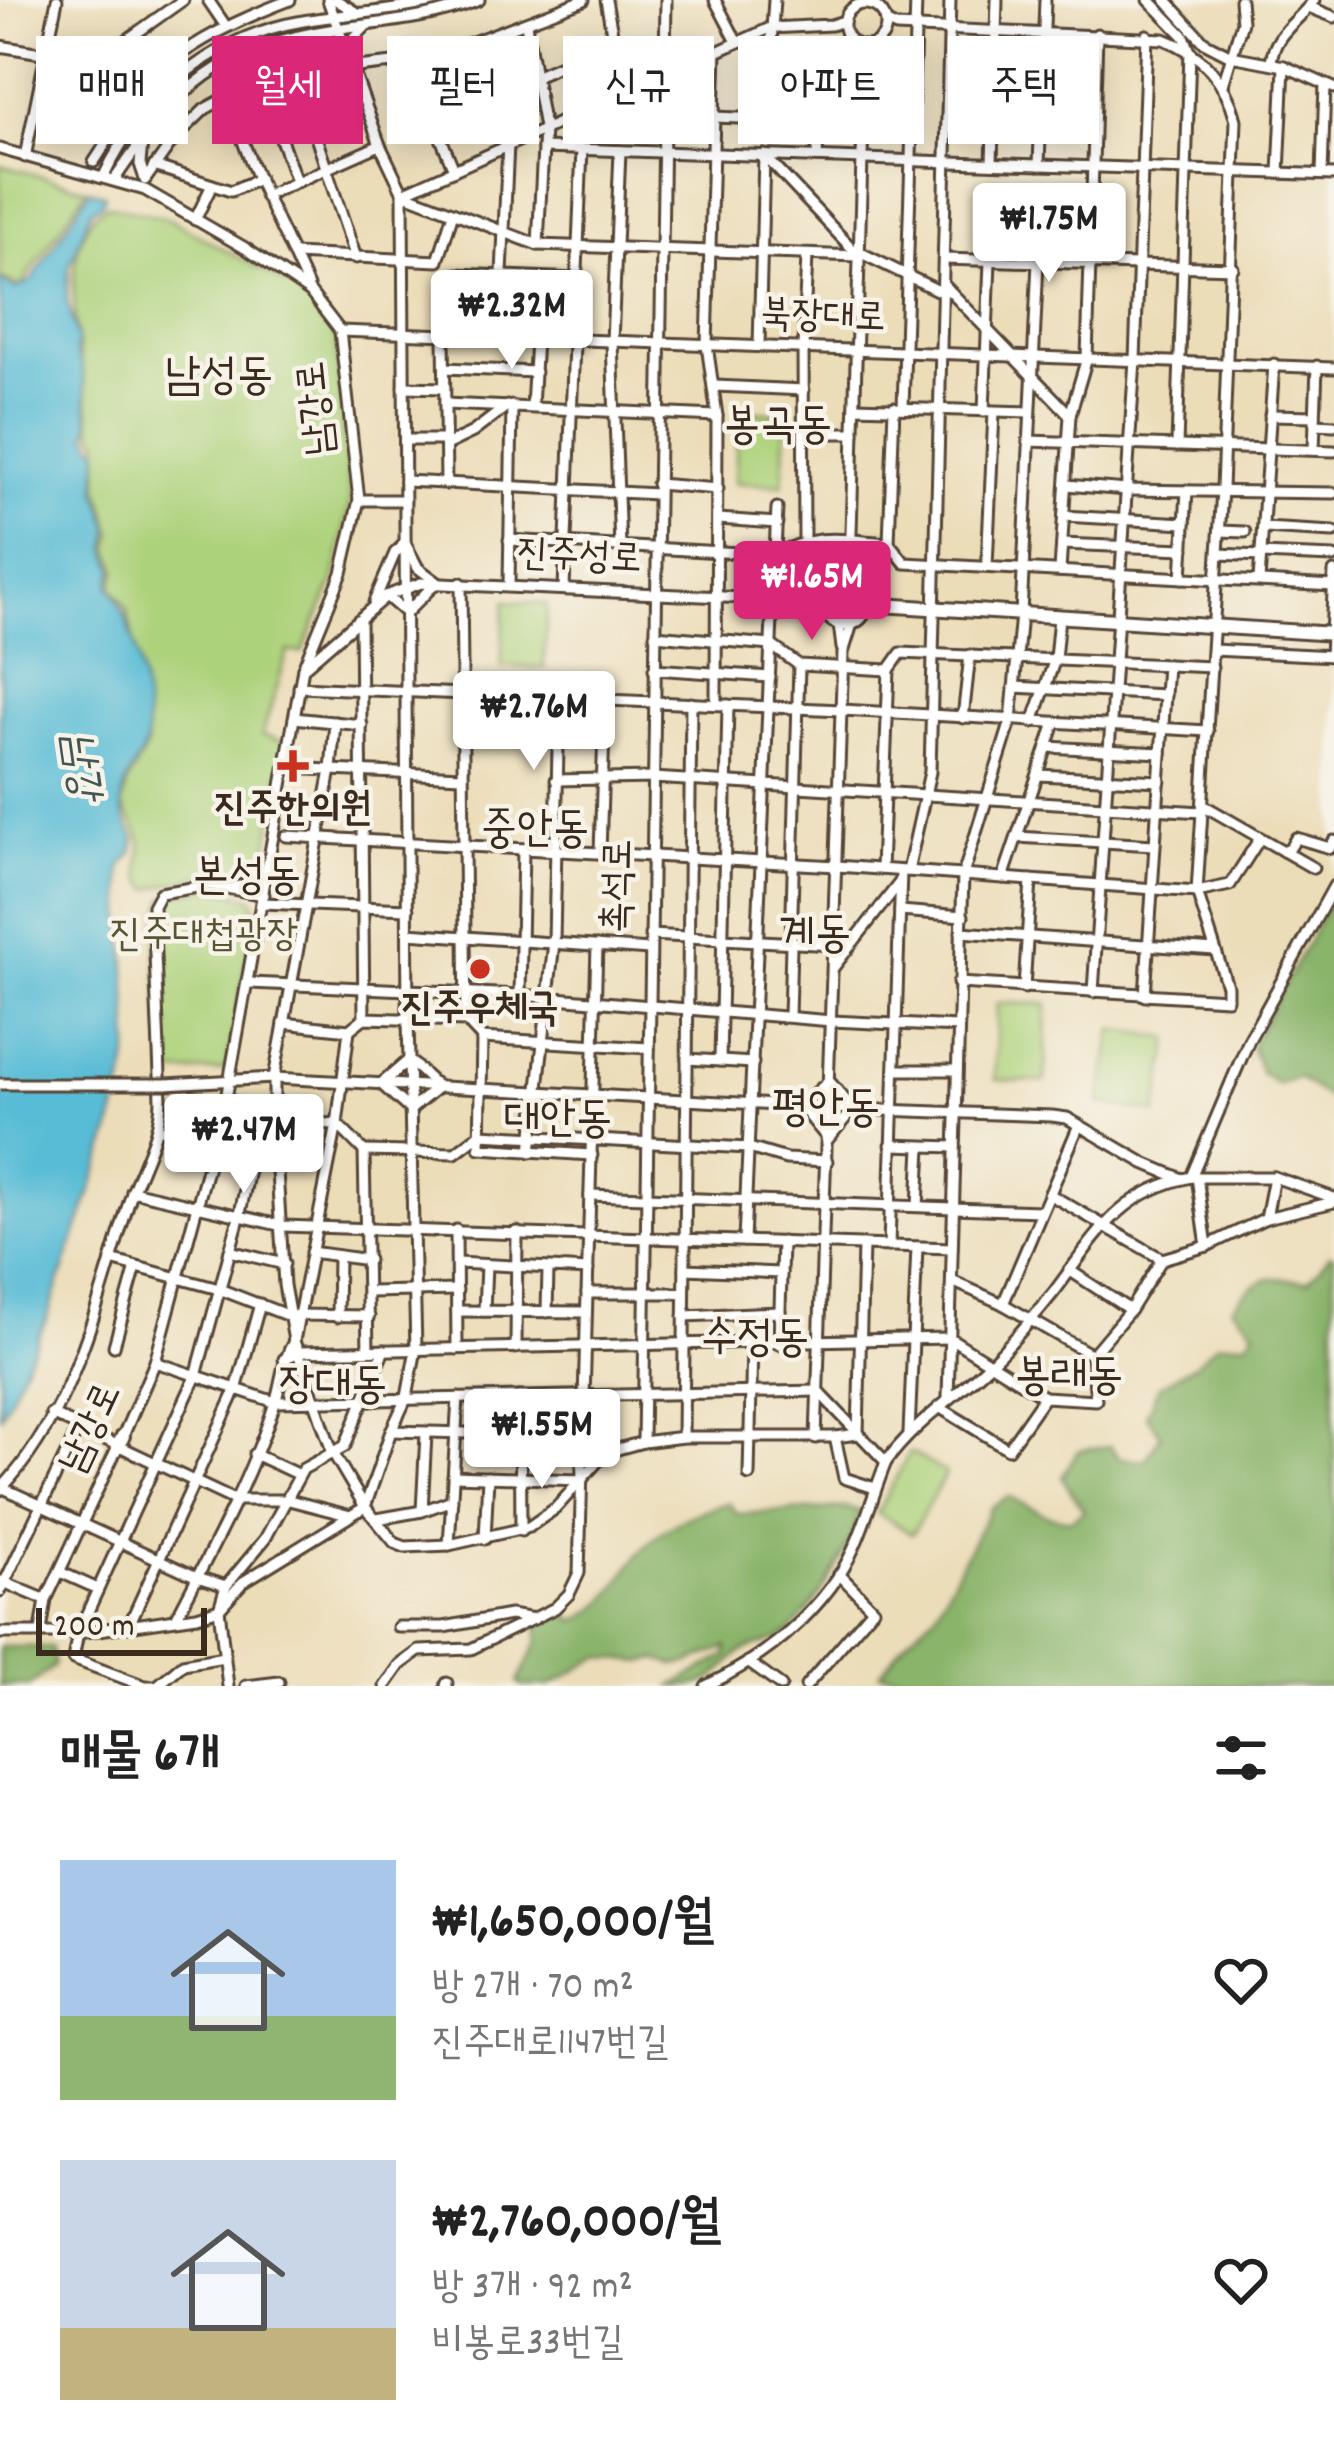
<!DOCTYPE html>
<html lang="ko">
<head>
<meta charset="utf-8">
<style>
	body { margin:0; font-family:Dekko,"Poor Story",sans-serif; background:#f2f2f2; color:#222; height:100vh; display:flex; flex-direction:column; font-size:45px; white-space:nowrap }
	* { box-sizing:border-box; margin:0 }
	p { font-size:39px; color:#767676 }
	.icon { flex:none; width:66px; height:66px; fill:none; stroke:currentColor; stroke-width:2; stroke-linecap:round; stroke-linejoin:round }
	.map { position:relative; height:1686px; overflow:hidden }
	.side { display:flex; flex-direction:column; background:#fff; flex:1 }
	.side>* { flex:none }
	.guide { position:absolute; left:36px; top:36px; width:1263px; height:108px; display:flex; gap:24px }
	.scale { position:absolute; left:36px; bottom:30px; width:171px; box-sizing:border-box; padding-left:12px; border:6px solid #3b2a1e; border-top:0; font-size:33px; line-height:42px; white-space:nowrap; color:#3b2a1e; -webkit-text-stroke:9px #f7f3e8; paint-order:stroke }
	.price { position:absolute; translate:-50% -102px; padding:0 27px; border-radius:12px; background:#fff; color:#222; font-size:39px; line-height:78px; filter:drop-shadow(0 3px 6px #0008) }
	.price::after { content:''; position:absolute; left:50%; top:72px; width:36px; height:27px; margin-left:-18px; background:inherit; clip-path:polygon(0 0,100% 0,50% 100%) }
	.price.selected { background:#db2777; color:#fff }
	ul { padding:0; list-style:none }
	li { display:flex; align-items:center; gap:36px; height:300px; padding:0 60px }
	li span { display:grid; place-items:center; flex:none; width:336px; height:240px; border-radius:0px; color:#555 }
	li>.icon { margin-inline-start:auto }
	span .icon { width:144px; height:144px; fill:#fffc; stroke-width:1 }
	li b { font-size:51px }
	h2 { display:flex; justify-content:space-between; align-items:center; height:144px; padding:0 60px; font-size:51px }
	.tag { padding:0 42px; border-radius:0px; background:#fff; box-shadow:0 6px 30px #0003; font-size:42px; line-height:108px }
	.tag.selected { background:#db2777; color:#fff }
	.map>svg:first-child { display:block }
</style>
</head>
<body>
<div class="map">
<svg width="1334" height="1686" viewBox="0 0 1334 1686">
	<rect width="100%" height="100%" fill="#f7f3e8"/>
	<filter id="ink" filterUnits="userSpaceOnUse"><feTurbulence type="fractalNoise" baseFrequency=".00833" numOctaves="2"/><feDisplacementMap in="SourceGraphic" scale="24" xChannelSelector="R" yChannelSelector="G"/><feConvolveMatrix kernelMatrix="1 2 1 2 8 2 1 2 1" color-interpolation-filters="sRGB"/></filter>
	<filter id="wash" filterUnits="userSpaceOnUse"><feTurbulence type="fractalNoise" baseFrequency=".004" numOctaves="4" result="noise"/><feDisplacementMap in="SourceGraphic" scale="48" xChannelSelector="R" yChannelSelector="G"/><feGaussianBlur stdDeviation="2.7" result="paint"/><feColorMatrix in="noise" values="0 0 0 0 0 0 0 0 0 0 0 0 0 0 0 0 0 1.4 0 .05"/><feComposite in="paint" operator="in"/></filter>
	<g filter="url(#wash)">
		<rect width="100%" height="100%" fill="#ecddb9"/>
		<!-- green -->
		<g fill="#add27b" stroke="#747e4c" stroke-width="3">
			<polygon points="0,165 87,189 20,287 0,277"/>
			<path d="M107,205L169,219L302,292L335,335L350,502L334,581L302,653L288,651L262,735L287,742L264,865L251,882L198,877L150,889C133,874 143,860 141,841C139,830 127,816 122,805L128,782L147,746L141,679L127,609L112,586L117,569L109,547L113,534L99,487V440L93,434C85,375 47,240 107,205Z"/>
			<polygon points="738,410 786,414 783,485 735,483"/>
			<polygon points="505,601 547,604 544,668 501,666"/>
			<path d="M209,888L253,898L256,909L227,1066L222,1070L167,1074C164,1029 147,935 165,897Z"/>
			<polygon points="997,1003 1047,1004 1045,1082 995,1080"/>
			<polygon points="1113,1029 1170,1038 1157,1113 1100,1104"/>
			<polygon points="910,1452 946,1473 912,1534 877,1513"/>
		</g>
		<!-- forest -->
		<g fill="#8ab46b" stroke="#626f44" stroke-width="3">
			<polygon points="1334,894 1334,1103 1298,1077 1277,1084 1261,1073 1251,1046"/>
			<path d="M1330,1255L1334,1256V1686H914L911,1677L880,1673L909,1637L934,1615L991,1507L1009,1497L1049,1516L1070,1520L1084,1511L1062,1477L1078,1451L1110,1446L1119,1458L1145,1460L1161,1435L1146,1415L1159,1386L1194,1365L1218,1343L1247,1342L1255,1330L1232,1307C1261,1275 1266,1276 1308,1281Z"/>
			<path d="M729,1503L737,1514L847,1508L861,1511C855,1541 808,1623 780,1638C767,1645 749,1644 737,1655C711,1681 712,1686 673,1686L727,1655V1647L689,1663L673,1665L656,1659L643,1662L600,1657L549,1686H522L518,1682L539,1641L538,1626L564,1612L575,1621C619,1602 621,1568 652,1540C671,1522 703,1509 729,1503Z"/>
			<polygon points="0,1647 51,1647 55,1665 29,1686 0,1686"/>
		</g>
		<!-- water -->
		<path fill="#58bcd6" stroke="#4a737a" stroke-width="3" d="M90,190L105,195L102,203L91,210L69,267L67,300L78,342L75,351L82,366L90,427L87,434L99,452L97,489L110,528L107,549L114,568L110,586C135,626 149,693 146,741C145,751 139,758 134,767C120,791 116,810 135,838L132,854L121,867L130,1045L125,1076L109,1138L47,1318L0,1418V280L16,289L32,280Z"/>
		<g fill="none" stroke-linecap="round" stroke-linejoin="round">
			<!-- stream -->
			<polyline stroke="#58bcd6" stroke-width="3" points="1177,0 1213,37 1229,45"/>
		</g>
	</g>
	<g filter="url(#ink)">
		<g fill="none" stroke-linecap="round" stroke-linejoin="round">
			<!-- minor casing -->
			<g stroke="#564535" stroke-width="15">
				<g id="minor">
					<polyline points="208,0 225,25"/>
					<polyline points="336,0 357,13"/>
					<polyline points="606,0 623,93"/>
					<polyline points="715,0 737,42"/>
					<polyline points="1149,0 1184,36 1190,51 1177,446"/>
					<polyline points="1166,0 1204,42 1231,56 1284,66 1334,88"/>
					<circle cx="865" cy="25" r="21"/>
					<polyline points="1309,7 1334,17"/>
					<path d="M887,23L896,27L1164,39C1202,53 1226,81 1236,120L1222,489L1197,892L1227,986V999L958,983"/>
					<polyline points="526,24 544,128 538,245"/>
					<polyline points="322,35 346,46 365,27"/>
					<polyline points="470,43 474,112 508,144 499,338"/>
					<polyline points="0,46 47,54"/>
					<polyline points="716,51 707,345 717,416 716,704"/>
					<polyline points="408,58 454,170"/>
					<path d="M1271,62C1274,33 1298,22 1314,0"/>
					<path d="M225,63C227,130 281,224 308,287"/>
					<polyline points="295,74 356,258"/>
					<polyline points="535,76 614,42"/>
					<polyline points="84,78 126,112"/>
					<polyline points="1223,85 1242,22 1240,0"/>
					<polyline points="39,102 60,104 100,59 183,0"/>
					<polyline points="714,117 819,121"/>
					<polyline points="766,118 774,0"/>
					<polyline points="277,128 296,181"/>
					<polyline points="244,136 309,118"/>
					<polyline points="142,143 140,164 145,179"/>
					<polyline points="543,148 1334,175"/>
					<polyline points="0,149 145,190 245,248 310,292 340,331 359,500 342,573 303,668 226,1099 155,1362 123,1436"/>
					<polyline points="620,151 612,342 620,547"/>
					<polyline points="764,155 859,256"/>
					<polyline points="25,157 57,0"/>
					<polyline points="817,157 820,93 864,95"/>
					<path d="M94,162C108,142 119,119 134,99C172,49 233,22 290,0"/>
					<polyline points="992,163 997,0"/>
					<polyline points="1039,165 1045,0"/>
					<polyline points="154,166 231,191 259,179"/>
					<polyline points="1279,173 1284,66"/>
					<polyline points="1322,174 1325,84"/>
					<path d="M104,176C141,96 214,36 303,21C349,13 396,12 442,0"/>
					<path d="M115,179C178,86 220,47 335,29C385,22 432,19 479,0"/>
					<polyline points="145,180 175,138 205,109 229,96 295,74 393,63 470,43 584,0"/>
					<polyline points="403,193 770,28 831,25 844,21"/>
					<polyline points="403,193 538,245 859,256"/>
					<polyline points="265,196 380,145"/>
					<polyline points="195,220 212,185"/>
					<polyline points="859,252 943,293"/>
					<polyline points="294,254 438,261 453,213"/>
					<polyline points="944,259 1233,268"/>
					<polyline points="944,285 1070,415"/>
					<polyline points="455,303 576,309"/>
					<polyline points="340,331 1334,368"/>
					<polyline points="444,336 446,484"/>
					<polyline points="454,337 457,274 577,279"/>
					<polyline points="759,346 764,155"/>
					<polyline points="445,368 535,372"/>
					<polyline points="715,386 804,390"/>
					<polyline points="404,387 445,388"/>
					<polyline points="445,404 717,416"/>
					<polyline points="532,407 536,339"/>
					<polyline points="855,407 1030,412"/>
					<polyline points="903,408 916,0"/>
					<polyline points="984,411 990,261"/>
					<polyline points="1270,415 1315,416"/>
					<polyline points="1315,424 1334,425"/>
					<polyline points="806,433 854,433"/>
					<polyline points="405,440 446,440"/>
					<polyline points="1028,441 1334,451"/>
					<polyline points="446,445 473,432 507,406"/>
					<polyline points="1314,450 1317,366"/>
					<polyline points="405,481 657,494"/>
					<polyline points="657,484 718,489"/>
					<polyline points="1066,485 1127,490 1334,493"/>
					<polyline points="359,500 405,500"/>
					<polyline points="1064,516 1185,523"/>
					<polyline points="718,519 777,523"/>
					<polyline points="1264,528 1334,532"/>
					<polyline points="1220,531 1245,532"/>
					<polyline points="804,539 803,348 807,255"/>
					<polyline points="509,540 775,555"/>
					<polyline points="889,543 894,407"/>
					<polyline points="1062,544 1184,549"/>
					<polyline points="1219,554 1261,556"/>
					<polyline points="1261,554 1334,557"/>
					<path d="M775,555C817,532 843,540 889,543L905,563L1334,586"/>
					<polyline points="987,566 994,412"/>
					<polyline points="1060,571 1070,415 1087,358 1097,34"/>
					<polyline points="1182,578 1187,490"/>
					<polyline points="1259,581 1274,364"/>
					<polyline points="461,583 466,1021"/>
					<polyline points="854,584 850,567 865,56 871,46"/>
					<polyline points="509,585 512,406"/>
					<polyline points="564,588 582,149"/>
					<polyline points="807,601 825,610"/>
					<polyline points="374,602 395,553 405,543 418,568 437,582 406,613 386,596"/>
					<polyline points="360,619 364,1018"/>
					<polyline points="839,624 842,648"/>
					<polyline points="655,635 771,645 799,665 889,670"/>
					<polyline points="1213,650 1334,656"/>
					<polyline points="1330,656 1334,572"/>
					<polyline points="303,668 386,596 421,583 807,601 825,595"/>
					<polyline points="654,669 770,677"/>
					<polyline points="299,687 842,710 1208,731"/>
					<polyline points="1014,687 1165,695"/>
					<polyline points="294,718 362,725"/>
					<polyline points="963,718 970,655"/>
					<polyline points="335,722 331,770 274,1078 274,1122 284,1285 294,1341 332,1451 365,1507 395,1543 405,1547 449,1545 529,1527 556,1508 599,1460 614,1450 643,1442 683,1437 835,1437 858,1434 863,1245"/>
					<polyline points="1033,722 1055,659 1059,617"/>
					<polyline points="1047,747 1161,753"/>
					<polyline points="287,768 462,776"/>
					<polyline points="1038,775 1160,781"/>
					<polyline points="556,780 653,778 1202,812"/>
					<polyline points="1203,805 1313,868"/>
					<polyline points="286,836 837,866 1197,892 1230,885 1260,838"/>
					<polyline points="1017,837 1154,845"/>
					<polyline points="1283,851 1290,848 1296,838 1330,848 1334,841"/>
					<polyline points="600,853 605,700"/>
					<polyline points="881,869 889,670 901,653 1212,667"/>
					<polyline points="908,871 930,772 950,0"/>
					<polyline points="1003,878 1055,723"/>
					<polyline points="235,887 255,882 265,869"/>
					<polyline points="262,903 408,909"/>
					<polyline points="900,911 963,916"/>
					<polyline points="961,932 1215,950"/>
					<polyline points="408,933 650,950"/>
					<polyline points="650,935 834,945"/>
					<polyline points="833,968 900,882"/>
					<polyline points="250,983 520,995 832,1021 958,1027"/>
					<polyline points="1024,988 1031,880"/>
					<polyline points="1093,992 1135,360 1147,35"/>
					<polyline points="520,995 523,849"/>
					<polyline points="1145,996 1167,665"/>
					<polyline points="789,1016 799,665"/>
					<polyline points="284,1023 349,1030 364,1018 466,1021 482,1038 649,1048"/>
					<polyline points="482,1038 480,1148 592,1155"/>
					<polyline points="687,1059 753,1063"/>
					<polygon points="409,1060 438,1087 410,1110 381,1084"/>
					<polyline points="720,1061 728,705"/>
					<polyline points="895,1070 956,1070"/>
					<polygon points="829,1081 853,1109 828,1139 801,1106"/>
					<polyline points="166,1084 274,1078 853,1109 1052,1116 1067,1118 1144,1163 1182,1179"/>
					<polyline points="226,1099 250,1116 264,1134"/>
					<polyline points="274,1122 337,1124"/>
					<polyline points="337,1124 364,1151"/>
					<polyline points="157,1128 214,1144"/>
					<polyline points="891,1145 955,1147"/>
					<polyline points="364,1151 455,1153 480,1134 749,1148 786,1159 827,1161"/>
					<polyline points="364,1151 368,1350"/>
					<polyline points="531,1152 554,942 559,698"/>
					<polyline points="1191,1177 1274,1177 1334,1198"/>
					<polyline points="1197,1177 1207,1246"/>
					<polyline points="132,1191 283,1226 952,1248"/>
					<polyline points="1049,1194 1162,1259"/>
					<polyline points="590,1195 1041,1211"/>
					<polyline points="918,1206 921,1147"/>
					<polyline points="1266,1218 1274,1177"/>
					<polyline points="456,1230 457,1349"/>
					<polyline points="744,1241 777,508"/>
					<polyline points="889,1246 901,871"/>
					<polyline points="230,1251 284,1264"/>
					<polyline points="311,1252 368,1260"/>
					<polyline points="111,1260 219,1289 289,1316"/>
					<polyline points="457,1263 588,1270"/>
					<polyline points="685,1269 781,1273"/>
					<polyline points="1069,1270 1130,1310"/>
					<polyline points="952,1281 1003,1304 1092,1355"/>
					<polyline points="369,1292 457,1290"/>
					<polyline points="587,1293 684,1293"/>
					<polyline points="1003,1304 1079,1125"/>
					<polyline points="457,1311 586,1312"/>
					<polyline points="484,1311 486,1265"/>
					<polyline points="547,1312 548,1269"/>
					<polyline points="296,1315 369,1316"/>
					<polyline points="684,1316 780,1312"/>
					<polyline points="337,1317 338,1256"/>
					<polyline points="950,1338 1044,1397 1096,1400 1092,1355 1130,1310 1162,1259 1207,1246 1266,1218 1334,1202"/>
					<polyline points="779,1344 782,1242"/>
					<polyline points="114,1346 136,1267"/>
					<polyline points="516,1348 517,1232"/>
					<polyline points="284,1359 299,1352 950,1338"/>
					<polyline points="155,1362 275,1402 818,1391"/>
					<polyline points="520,1397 521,1531"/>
					<polyline points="948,1398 963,875 1011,721 1021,614 1038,262"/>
					<polyline points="939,1407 1008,1449 1044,1397"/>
					<polyline points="51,1414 234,1500 289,1500 347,1515"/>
					<polyline points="391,1431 584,1436"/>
					<polyline points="909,1433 917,1247"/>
					<polyline points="683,1437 691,703"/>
					<polyline points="835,1437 844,1478 875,1488"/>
					<polyline points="816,1438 843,653 852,624"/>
					<polyline points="643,1442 666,0"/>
					<polyline points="254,1454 299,1475"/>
					<path d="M886,1462C915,1422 957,1396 993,1361C1011,1343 1038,1312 1054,1292C1095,1238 1118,1192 1191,1177L1249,1040L1334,886"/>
					<polyline points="749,1475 752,1343"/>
					<polyline points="453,1476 582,1480"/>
					<polyline points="3,1488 197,1577 226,1586"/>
					<path d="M0,1490C76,1411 98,1296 131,1196C142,1164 161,1133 161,1099L153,906L160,893L210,885L264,895"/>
					<polyline points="422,1511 426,1434"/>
					<polyline points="377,1519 422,1511 452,1500"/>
					<polyline points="485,1539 488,1477"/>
					<polyline points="449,1545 458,1398"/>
					<polyline points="60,1572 98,1589"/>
					<polyline points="1,1581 46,1600"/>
					<polyline points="0,1592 79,1427"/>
					<path d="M176,1618C212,1549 251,1477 275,1403C282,1381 282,1361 294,1341L337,1124L349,1030"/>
					<polyline points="129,1625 236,1390 260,1304"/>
					<polyline points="398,1627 444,1627 510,1615 534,1619"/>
					<polyline points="41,1631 46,1600 118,1446"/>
					<polyline points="0,1633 78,1633 197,1616 219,1609 243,1582 365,1507 391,1431 407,1397 416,1349 408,1020 403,193 380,145 328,0"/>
					<polyline points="748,1662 781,1686"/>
					<polyline points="157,1686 145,1686 73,1659 78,1633 196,1376 239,1218 253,1151 274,1122"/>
					<polyline points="157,1686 183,1664 224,1657"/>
					<polyline points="228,1686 219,1609 226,1586 265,1539 303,1469 345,1446 384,1350"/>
					<polyline points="246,1686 279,1682"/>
					<polyline points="385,1686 400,1665 419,1651 471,1649 555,1608 569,1594 579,1573 597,946"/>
					<polyline points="446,1686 447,1683"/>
					<path d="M706,1686C760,1660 806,1625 840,1574C861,1541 871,1499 886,1462L818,1391"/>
					<polyline points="806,1686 873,1609 839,1574"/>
				</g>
			</g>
			<!-- major casing -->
			<g stroke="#564535" stroke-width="18">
				<g id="major">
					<circle cx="845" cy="603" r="21"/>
					<polyline points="865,610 881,605 1334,634"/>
					<polyline points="118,1446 123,1436"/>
				</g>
			</g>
			<!-- minor -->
			<use href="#minor" stroke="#fff" stroke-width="9"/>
			<!-- major -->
			<use href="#major" stroke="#fff" stroke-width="12"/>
			<!-- minor-bridge casing -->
			<g stroke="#564535" stroke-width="15" stroke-linecap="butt">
				<polyline id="minor-bridge" points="0,1084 166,1084"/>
			</g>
			<!-- minor-bridge -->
			<use href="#minor-bridge" stroke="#fff" stroke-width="9"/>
		</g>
	</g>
	<!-- markers -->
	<g fill="#c8321e" stroke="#f7f3e8" stroke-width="4.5">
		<path d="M287 748h12v12h12v12h-12v12h-12v-12h-12v-12h12z"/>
		<circle cx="480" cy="969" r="12"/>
	</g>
	<g text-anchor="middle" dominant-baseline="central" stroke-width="9" stroke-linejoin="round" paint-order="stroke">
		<!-- street labels -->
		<g font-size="39" fill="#3b2a1e" stroke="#f7f3e8">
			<text transform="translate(823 319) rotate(2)">북장대로</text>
			<text transform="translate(319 408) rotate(-96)">남강로</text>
			<text transform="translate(579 559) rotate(3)">진주성로</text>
			<text transform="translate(621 886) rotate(-89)">촉석로</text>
			<text transform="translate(93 1429) rotate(-65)">남강로</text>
		</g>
		<!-- poi labels -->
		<g font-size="39" font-weight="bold" fill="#3b2a1e" stroke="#f7f3e8">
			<text x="293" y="811">진주한의원</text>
			<text x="480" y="1011">진주우체국</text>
		</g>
		<!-- park labels -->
		<g font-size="39" fill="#585435" stroke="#f7f3e8">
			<text x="204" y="937">진주대첩광장</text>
		</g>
		<!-- water labels -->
		<g font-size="42" font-style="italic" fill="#445655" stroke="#f7f3e8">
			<text transform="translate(78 766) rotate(82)">남강</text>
		</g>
		<!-- quarter labels -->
		<g font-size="45" fill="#3b2a1e" stroke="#f7f3e8">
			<text x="219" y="379">남성동</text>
			<text x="778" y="428">봉곡동</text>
			<text x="535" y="832">중안동</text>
			<text x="247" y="879">본성동</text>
			<text x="815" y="937">계동</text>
			<text x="826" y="1111">평안동</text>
			<text x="558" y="1122">대안동</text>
			<text x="755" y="1341">수정동</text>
			<text x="1069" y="1379">봉래동</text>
			<text x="333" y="1388">장대동</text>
		</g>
	</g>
</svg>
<div class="scale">200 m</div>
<b class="price" style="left:1049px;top:285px">₩1.75M</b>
<b class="price" style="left:512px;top:372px">₩2.32M</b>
<b class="price selected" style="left:812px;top:643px">₩1.65M</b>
<b class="price" style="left:534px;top:773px">₩2.76M</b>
<b class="price" style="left:244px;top:1196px">₩2.47M</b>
<b class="price" style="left:542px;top:1491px">₩1.55M</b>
<div class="guide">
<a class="tag">매매</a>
<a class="tag selected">월세</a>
<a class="tag">필터</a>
<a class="tag">신규</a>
<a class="tag">아파트</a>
<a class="tag">주택</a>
</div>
</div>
<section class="side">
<h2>매물 6개<svg class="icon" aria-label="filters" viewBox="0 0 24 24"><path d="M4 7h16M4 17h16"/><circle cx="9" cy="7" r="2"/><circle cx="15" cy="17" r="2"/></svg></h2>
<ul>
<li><span style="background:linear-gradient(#a9c7e8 65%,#8fb573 0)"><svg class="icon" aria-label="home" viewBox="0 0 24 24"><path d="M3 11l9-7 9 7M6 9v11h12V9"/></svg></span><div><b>₩1,650,000/월</b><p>방 2개 · 70 m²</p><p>진주대로1147번길</p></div><svg class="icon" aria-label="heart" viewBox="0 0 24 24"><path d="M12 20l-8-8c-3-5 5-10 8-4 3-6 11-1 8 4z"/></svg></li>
<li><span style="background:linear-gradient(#c9d6e8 70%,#c2b280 0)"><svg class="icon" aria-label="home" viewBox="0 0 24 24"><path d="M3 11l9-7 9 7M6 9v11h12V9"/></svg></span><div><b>₩2,760,000/월</b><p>방 3개 · 92 m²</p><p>비봉로33번길</p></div><svg class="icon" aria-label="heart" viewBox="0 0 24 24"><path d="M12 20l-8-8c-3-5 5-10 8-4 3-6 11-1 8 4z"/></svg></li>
</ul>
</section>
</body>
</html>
